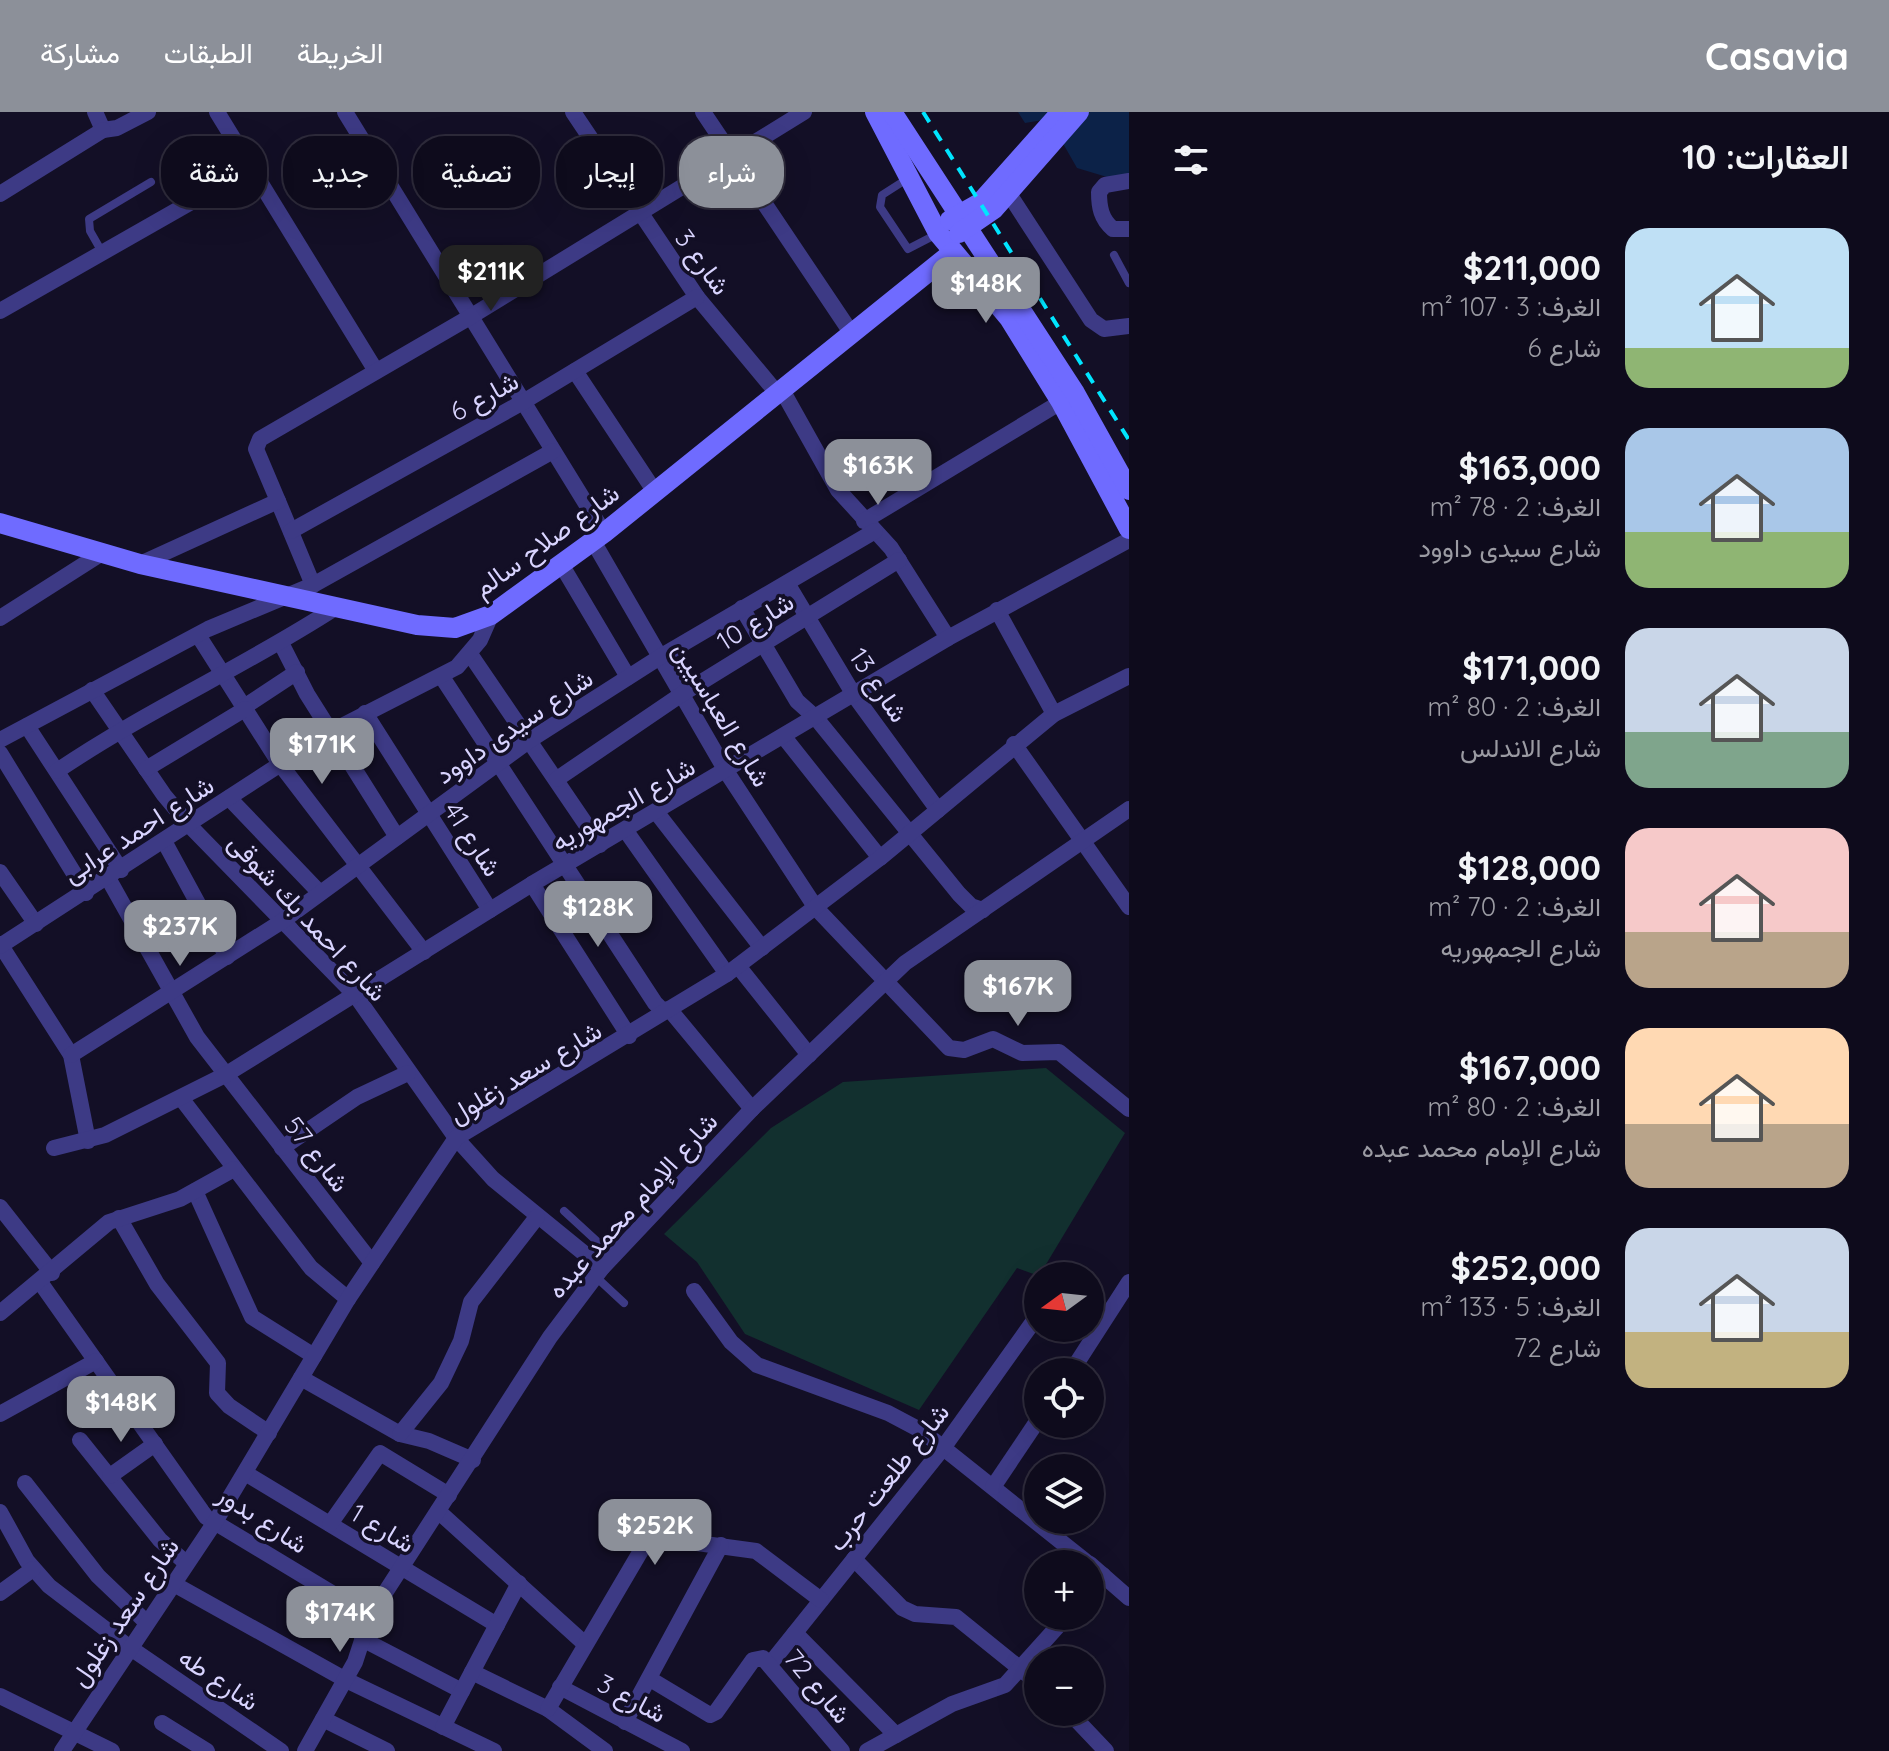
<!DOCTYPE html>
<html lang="ar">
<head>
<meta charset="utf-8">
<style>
	body { margin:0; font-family:Quicksand,Vazirmatn,sans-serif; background:#171425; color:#f1f3f6; direction:rtl; height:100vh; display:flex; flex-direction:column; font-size:30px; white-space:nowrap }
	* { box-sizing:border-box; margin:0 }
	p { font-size:26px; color:#9b9ba3 }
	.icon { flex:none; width:44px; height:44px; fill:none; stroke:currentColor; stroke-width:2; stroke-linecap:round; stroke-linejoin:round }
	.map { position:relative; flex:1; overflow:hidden; direction:ltr }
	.panel { display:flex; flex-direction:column; background:#0e0b1c; width:760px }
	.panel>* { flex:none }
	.top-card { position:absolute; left:24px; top:24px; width:760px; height:72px; direction:rtl; display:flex; gap:16px }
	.needle { width:52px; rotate:255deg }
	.fabs { position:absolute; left:1024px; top:1150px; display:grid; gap:16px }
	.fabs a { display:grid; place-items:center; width:80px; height:80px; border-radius:50%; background:#0e0b1c; box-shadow:0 8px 32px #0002,0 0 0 2px #2e2b3b; font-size:40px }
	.price { position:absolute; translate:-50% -68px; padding:0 18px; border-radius:16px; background:#8c9099; color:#fff; font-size:26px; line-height:52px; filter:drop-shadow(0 2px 4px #0008) }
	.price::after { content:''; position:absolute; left:50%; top:48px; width:24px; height:18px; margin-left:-12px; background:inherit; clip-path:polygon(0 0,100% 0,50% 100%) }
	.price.selected { background:#222; color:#fff }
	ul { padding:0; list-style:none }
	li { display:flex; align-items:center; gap:24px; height:200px; padding:0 40px }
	li span { display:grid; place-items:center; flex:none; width:224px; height:160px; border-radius:24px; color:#555 }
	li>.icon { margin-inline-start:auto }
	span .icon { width:96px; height:96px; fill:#fffc; stroke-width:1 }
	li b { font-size:34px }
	h2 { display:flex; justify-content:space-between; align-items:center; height:96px; padding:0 40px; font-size:34px }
	.pill { padding:0 28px; border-radius:32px; background:#0e0b1c; box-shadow:0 8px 32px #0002,0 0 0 2px #2e2b3b; font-size:28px; line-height:72px }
	.pill.selected { background:#8c9099; color:#fff }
	header { display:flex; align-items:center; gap:48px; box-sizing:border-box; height:112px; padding:0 40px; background:#8c9099; color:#fff }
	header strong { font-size:38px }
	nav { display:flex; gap:44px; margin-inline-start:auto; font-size:28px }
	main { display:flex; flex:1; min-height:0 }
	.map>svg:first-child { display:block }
</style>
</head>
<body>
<header>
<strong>Casavia</strong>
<nav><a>الخريطة</a><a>الطبقات</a><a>مشاركة</a></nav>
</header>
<main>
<section class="panel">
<h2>العقارات: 10<svg class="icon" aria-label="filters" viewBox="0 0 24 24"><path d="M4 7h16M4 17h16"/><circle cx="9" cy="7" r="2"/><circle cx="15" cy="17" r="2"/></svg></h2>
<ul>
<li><span style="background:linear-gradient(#bfe0f5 75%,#8fb573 0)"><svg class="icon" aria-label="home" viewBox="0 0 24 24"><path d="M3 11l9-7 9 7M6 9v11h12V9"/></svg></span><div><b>$211,000</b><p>الغرف: 3 · 107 m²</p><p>شارع 6</p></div></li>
<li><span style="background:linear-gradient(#a9c7e8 65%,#8fb573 0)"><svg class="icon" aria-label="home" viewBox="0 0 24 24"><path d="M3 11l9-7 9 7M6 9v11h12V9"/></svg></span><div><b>$163,000</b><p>الغرف: 2 · 78 m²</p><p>شارع سيدى داوود</p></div></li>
<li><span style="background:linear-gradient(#c9d6e8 65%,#7fa58c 0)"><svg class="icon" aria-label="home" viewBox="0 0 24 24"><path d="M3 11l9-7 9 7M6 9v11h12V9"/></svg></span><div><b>$171,000</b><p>الغرف: 2 · 80 m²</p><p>شارع الاندلس</p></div></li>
<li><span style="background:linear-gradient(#f6c9c9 65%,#b9a48a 0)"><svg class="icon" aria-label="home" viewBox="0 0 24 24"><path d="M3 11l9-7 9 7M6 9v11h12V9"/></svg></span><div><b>$128,000</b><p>الغرف: 2 · 70 m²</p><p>شارع الجمهوريه</p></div></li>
<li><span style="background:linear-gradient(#ffd9b3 60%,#b9a48a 0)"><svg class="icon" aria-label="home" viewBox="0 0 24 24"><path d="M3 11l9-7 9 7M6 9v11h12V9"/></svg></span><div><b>$167,000</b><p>الغرف: 2 · 80 m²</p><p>شارع الإمام محمد عبده</p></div></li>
<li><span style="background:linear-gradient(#c9d6e8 65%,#c2b280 0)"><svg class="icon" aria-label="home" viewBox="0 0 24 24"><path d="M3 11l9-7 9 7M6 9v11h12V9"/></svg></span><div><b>$252,000</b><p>الغرف: 5 · 133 m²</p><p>شارع 72</p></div></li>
</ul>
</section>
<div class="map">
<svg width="1129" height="1639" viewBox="0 0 1129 1639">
	<rect width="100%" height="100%" fill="#130f26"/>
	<!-- green -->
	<polygon fill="#12302f" points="1046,956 1125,1021 1039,1164 1017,1156 919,1298 745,1222 697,1150 664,1122 771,1016 843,970"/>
	<!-- water -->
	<polygon fill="#0c2248" points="1018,0 1129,0 1129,67 1117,68 1077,56 1049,7 1025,11"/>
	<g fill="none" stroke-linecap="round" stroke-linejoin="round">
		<!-- lane -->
		<g stroke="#3d3a85" stroke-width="8">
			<polyline points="907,67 882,83 880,95 908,137 937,122"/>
			<polyline points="102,140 90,119 89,107 151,70"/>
			<polyline points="1114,143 1129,171"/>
			<polyline points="564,1099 613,1144"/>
			<polyline points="596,1165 624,1191"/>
		</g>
		<!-- street -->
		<g stroke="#3d3a85" stroke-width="16">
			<polyline points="95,0 103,18 117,16 148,0"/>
			<polyline points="217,0 376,259"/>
			<polyline points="345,0 604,421"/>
			<polyline points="573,0 697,185 777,281"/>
			<polyline points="703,0 852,222"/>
			<path d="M1129,69L1105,73L1099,80C1099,95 1101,107 1113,117H1129"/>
			<polyline points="0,82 103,18"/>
			<polyline points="1009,82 1091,208 1104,217 1129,214"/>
			<polyline points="0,199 251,56"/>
			<polyline points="575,259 655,380"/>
			<polyline points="782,278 838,378 891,436 948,526"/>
			<polyline points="278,389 313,473"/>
			<polyline points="864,409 1061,290"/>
			<polyline points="291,419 523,290 697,185"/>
			<polyline points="593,429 726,659 816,796 949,936 964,938 993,927 1022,941 1059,940 1129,997"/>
			<polyline points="140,452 278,389 256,337 260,327 470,205 804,0"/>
			<polyline points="561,452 628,565"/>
			<polyline points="787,471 854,583 938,698"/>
			<polyline points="742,496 797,589 816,606 959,782 971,794 983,798"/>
			<polyline points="997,498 1054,602"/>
			<polyline points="0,506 102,441"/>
			<polyline points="198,523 280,652 424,840"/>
			<polyline points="281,531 307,582 397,725"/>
			<polyline points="470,542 600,733"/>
			<polyline points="442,565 655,891 661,897 670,898 752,997"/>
			<polyline points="92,578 164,683 189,713 356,884 456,1026 493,1067 602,1156"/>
			<polyline points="244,595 297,560"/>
			<polyline points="365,601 490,798"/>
			<polyline points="27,614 121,758"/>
			<polyline points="784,625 880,746"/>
			<polyline points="0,628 208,517 313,473 553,339"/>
			<polyline points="1014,632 1129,795"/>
			<polyline points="0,641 86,781"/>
			<polyline points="146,657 245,597"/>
			<path d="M57,659C147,598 244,555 335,496"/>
			<polyline points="557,667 682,582 899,448"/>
			<polyline points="229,686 320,781"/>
			<polyline points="657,701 762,836"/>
			<polyline points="626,719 727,862"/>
			<polyline points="164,729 227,845"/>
			<polyline points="0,760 36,812"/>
			<polyline points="108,766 197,925 372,1151"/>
			<polyline points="532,772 629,924"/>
			<polyline points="0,832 71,943 88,1029"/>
			<polyline points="0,834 330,620 457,555 480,528 491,503"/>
			<polyline points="738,854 809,943"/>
			<polyline points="71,943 281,810 530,628 660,545 875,419"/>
			<polyline points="181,986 311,1156 348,1187"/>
			<polyline points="54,1036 105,1023 225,963 532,772 948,526 1129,428"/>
			<polyline points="282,1036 357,985 408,961"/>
			<polyline points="195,1079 252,1205 314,1244"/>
			<polyline points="0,1095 52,1161"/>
			<polyline points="119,1106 157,1172 218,1251 217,1281 229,1294 269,1321"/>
			<polyline points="40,1170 206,1405 370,1504"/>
			<polyline points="694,1179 731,1230 757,1253 888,1301 922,1319 1089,1452"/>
			<polyline points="0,1201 109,1110 180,1087 234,1057"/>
			<polyline points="1071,1260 1129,1170"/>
			<polyline points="301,1266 400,1322 429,1329 473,1348"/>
			<polyline points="0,1302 96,1249"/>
			<polyline points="400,1322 441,1271 461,1229 471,1190 537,1105"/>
			<polyline points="80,1328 160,1428 186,1451"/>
			<polyline points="245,1361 497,1513"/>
			<polyline points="110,1364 155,1332"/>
			<polyline points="25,1371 98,1464 145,1509"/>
			<polyline points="993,1375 1038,1308"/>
			<polyline points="438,1399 585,1532"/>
			<polyline points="0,1400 27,1449 49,1474 129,1535 281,1639"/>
			<polyline points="330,1412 380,1341 449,1383"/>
			<polyline points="854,1447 902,1496 915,1502 956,1505 1038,1571"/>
			<polyline points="1090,1452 1129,1486"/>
			<polyline points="172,1471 346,1568 494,1639"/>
			<polyline points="1090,1478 1103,1463"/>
			<polyline points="0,1481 33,1457"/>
			<polyline points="795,1521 896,1623"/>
			<polyline points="362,1527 462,1579"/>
			<polyline points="770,1552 943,1336 1038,1203"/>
			<polyline points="472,1560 548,1597 605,1639"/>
			<polyline points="650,1567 710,1603 716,1600 753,1548 763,1546 842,1639"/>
			<polyline points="560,1575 682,1639"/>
			<polyline points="0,1584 112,1639"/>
			<polyline points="548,1597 642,1437 653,1425 756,1439 821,1488"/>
			<polyline points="1069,1600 1106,1639"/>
			<polyline points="323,1607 387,1639"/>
			<polyline points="625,1610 721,1433"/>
			<polyline points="162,1611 207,1639"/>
			<polyline points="443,1615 519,1471"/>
			<polyline points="62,1639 215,1410 348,1187 456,1026 727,862 880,746 1054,602 1129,564"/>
			<polyline points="305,1639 355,1550 370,1504 550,1225 602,1156 752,997 905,851 1129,697"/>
			<polyline points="867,1639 952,1592 1005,1573 1067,1504"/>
		</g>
		<!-- secondary -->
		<g stroke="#6f6bff" stroke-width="20">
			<polyline points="875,0 938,121 1009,206 1061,290 1129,417"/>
			<polyline points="892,0 1075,281 1129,378"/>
			<polyline points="950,108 980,91 1061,0"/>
			<polyline points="959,121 994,97 1079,0"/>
			<polyline points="0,411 140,452 417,513 455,516 491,503 604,421 953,140"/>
		</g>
		<!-- rail -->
		<polyline stroke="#00e5ff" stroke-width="4" stroke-dasharray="12 10" stroke-linecap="butt" points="923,0 1129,328"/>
	</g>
	<g text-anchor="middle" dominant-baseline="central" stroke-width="7" stroke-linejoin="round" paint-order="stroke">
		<!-- street labels -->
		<g font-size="26" fill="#d9d4ff" stroke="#130f26">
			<text transform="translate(703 150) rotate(54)">شارع 3</text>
			<text transform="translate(484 284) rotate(-29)">شارع 6</text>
			<text transform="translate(546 428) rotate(-36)">شارع صلاح سالم</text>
			<text transform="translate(755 509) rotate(-32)">شارع 10</text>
			<text transform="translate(879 573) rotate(56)">شارع 13</text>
			<text transform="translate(722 602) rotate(59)">شارع العباسيين</text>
			<text transform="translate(514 614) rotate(-34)">شارع سيدى داوود</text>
			<text transform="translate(623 692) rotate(-30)">شارع الجمهوريه</text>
			<text transform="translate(138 717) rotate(-33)">شارع احمد عرابى</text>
			<text transform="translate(473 727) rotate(57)">شارع 41</text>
			<text transform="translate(308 805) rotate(47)">شارع احمد بك شوقى</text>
			<text transform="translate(525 960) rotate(-31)">شارع سعد زغلول</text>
			<text transform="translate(317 1042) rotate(52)">شارع 57</text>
			<text transform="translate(632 1093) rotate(-48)">شارع الإمام محمد عبده</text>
			<text transform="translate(888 1365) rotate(-52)">شارع طلعت حرب</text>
			<text transform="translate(263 1407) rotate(33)">شارع بدور</text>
			<text transform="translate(383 1416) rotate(31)">شارع 1</text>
			<text transform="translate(124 1500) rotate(-56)">شارع سعد زغلول</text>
			<text transform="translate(219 1567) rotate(34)">شارع طه</text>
			<text transform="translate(818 1574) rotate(50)">شارع 72</text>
			<text transform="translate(632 1586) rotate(28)">شارع 3</text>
		</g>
	</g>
</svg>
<div class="fabs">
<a><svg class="needle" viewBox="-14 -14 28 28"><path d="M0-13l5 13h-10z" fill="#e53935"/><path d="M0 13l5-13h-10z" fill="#9b9ba3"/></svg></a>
<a><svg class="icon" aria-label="locate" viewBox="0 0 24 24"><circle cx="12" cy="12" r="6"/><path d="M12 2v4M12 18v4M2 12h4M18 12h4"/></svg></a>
<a><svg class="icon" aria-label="layers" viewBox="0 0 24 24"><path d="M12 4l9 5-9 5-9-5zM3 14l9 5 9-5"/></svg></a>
<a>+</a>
<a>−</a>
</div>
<b class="price selected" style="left:491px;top:201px">$211K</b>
<b class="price" style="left:986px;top:213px">$148K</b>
<b class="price" style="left:878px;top:395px">$163K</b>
<b class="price" style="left:322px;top:674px">$171K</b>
<b class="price" style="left:598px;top:837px">$128K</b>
<b class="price" style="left:180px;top:856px">$237K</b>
<b class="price" style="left:1018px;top:916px">$167K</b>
<b class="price" style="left:121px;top:1332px">$148K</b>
<b class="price" style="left:655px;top:1455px">$252K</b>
<b class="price" style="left:340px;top:1542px">$174K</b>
<div class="top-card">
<a class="pill selected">شراء</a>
<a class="pill">إيجار</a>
<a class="pill">تصفية</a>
<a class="pill">جديد</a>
<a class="pill">شقة</a>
</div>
</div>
</main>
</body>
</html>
